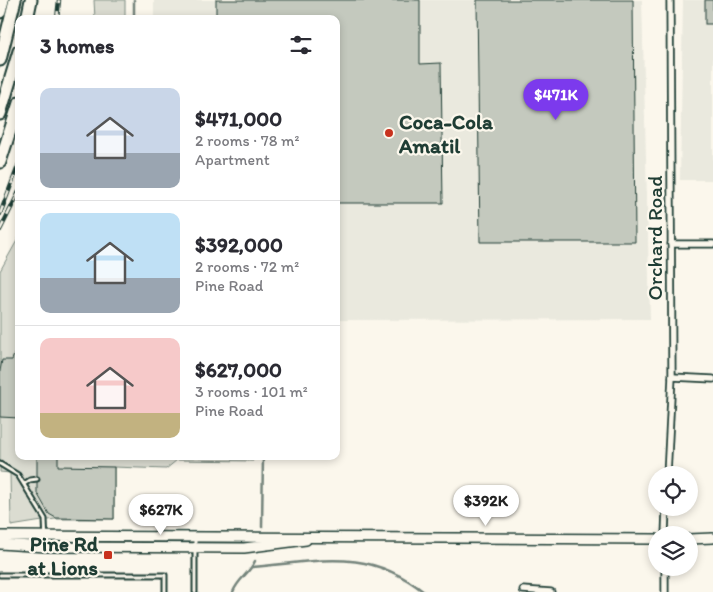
<!DOCTYPE html>
<html lang="en">
<head>
<meta charset="utf-8">
<style>
	body { margin:0; font-family:Itim,sans-serif; background:#f7f7f7; color:#2b2b33; height:100vh; display:flex; flex-direction:column; font-size:19px; white-space:nowrap }
	* { box-sizing:border-box; margin:0 }
	p { font-size:16px; color:#7c7c81 }
	.icon { flex:none; width:28px; height:28px; fill:none; stroke:currentColor; stroke-width:2; stroke-linecap:round; stroke-linejoin:round }
	.map { position:relative; flex:1; overflow:hidden }
	.sheet { position:absolute; left:15px; top:15px; width:325px; height:445px; display:flex; flex-direction:column; background:#fff; border-radius:10px; box-shadow:0 2px 8px #0003 }
	.sheet>* { flex:none }
	.tools { position:absolute; left:648px; top:466px; display:grid; gap:10px }
	.tools a { display:grid; place-items:center; width:50px; height:50px; border-radius:50%; background:#fff; box-shadow:0 2px 8px #0003; font-size:25px }
	.price { position:absolute; translate:-50% -42px; padding:0 11px; border-radius:18px; background:#fff; color:#222; font-size:16px; line-height:32px; filter:drop-shadow(0 1px 2px #0008) }
	.price::after { content:''; position:absolute; left:50%; top:30px; width:15px; height:11px; margin-left:-8px; background:inherit; clip-path:polygon(0 0,100% 0,50% 100%) }
	.price.active { background:#7c3aed; color:#fff }
	ul { padding:0; list-style:none }
	li { display:flex; align-items:center; gap:15px; height:125px; padding:0 25px }
	li+li { border-top:1px solid #e1e1e2 }
	li span { display:grid; place-items:center; flex:none; width:140px; height:100px; border-radius:10px; color:#555 }
	li>.icon { margin-inline-start:auto }
	span .icon { width:60px; height:60px; fill:#fffc; stroke-width:1 }
	li b { font-size:21px }
	h2 { display:flex; justify-content:space-between; align-items:center; height:60px; padding:0 25px; font-size:21px }
	.map>svg:first-child { display:block }
</style>
</head>
<body>
<div class="map">
<svg width="713" height="592" viewBox="0 0 713 592">
	<rect width="100%" height="100%" fill="#fbf7ec"/>
	<filter id="ink" filterUnits="userSpaceOnUse"><feTurbulence type="fractalNoise" baseFrequency=".02" numOctaves="2"/><feDisplacementMap in="SourceGraphic" scale="10" xChannelSelector="R" yChannelSelector="G"/><feConvolveMatrix kernelMatrix="1 2 1 2 8 2 1 2 1" color-interpolation-filters="sRGB"/></filter>
	<g filter="url(#ink)">
		<!-- built -->
		<g fill="#eae9de">
			<polygon points="154,0 642,0 650,319 336,320 336,19 154,19"/>
			<polygon points="683,0 713,0 713,180 680,180"/>
		</g>
		<!-- green -->
		<g fill="#dbdcd1" stroke="#7d8c82">
			<polygon points="94,0 125,0 125,19 95,19"/>
			<polygon points="19,237 19,456 252,456 253,461 177,460 166,469 114,467 114,519 55,519 11,526 10,473 0,472 0,271"/>
		</g>
		<g fill="none" stroke-linecap="round" stroke-linejoin="round">
			<!-- stream -->
			<g stroke="#74847b" stroke-width="2.5">
				<polyline points="134,0 134,19"/>
				<polyline points="262,527 263,456"/>
				<path d="M252,567C319,562 366,546 424,592"/>
				<path d="M233,592C238,579 249,574 255,561"/>
			</g>
		</g>
		<!-- building -->
		<g fill="#c4c9be" stroke="#1f3d34">
			<polygon points="216,0 420,0 420,64 441,63 443,203 336,203 336,19 216,19"/>
			<polygon points="477,0 633,0 635,242 480,242"/>
			<rect x="705" y="0" width="8" height="24"/>
			<polygon points="18,344 19,418 0,417 0,371 2,360 12,360"/>
			<polygon points="37,456 58,456 58,466 114,467 114,519 56,518 49,514 37,493 37,482 40,479 37,476"/>
		</g>
		<g fill="none" stroke-linecap="round" stroke-linejoin="round">
			<!-- lane casing -->
			<g stroke="#1f3d34" stroke-width="7">
				<g id="lane">
					<polyline points="0,464 18,475 45,519 46,545"/>
					<polyline points="24,484 30,480 37,479"/>
					<polyline points="195,539 195,592"/>
					<polyline points="0,575 165,575 165,592"/>
				</g>
			</g>
			<!-- street casing -->
			<g stroke="#1f3d34" stroke-width="9">
				<g id="street">
					<polyline points="671,244 713,244"/>
					<polyline points="672,377 713,379"/>
					<polyline points="667,475 672,377 670,0"/>
					<polyline points="665,535 666,508"/>
					<polyline points="523,590 551,592"/>
					<polyline points="665,592 665,568"/>
				</g>
			</g>
			<!-- secondary casing -->
			<g stroke="#1f3d34" stroke-width="12">
				<g id="secondary">
					<polyline points="0,536 656,539"/>
					<polyline points="689,539 713,538"/>
					<polyline points="0,544 46,547 244,548 306,540"/>
				</g>
			</g>
			<!-- highway casing -->
			<g stroke="#1f3d34" stroke-width="15">
				<g id="highway">
					<polyline points="0,12 3,0"/>
					<polyline points="27,19 31,0"/>
					<polyline points="0,60 15,0"/>
					<polyline points="0,114 19,51"/>
					<polyline points="0,162 19,103"/>
				</g>
			</g>
			<!-- lane -->
			<use href="#lane" stroke="#fbf7ec" stroke-width="3"/>
			<!-- street -->
			<use href="#street" stroke="#fbf7ec" stroke-width="5.5"/>
			<!-- secondary -->
			<use href="#secondary" stroke="#fbf7ec" stroke-width="9"/>
			<!-- highway -->
			<use href="#highway" stroke="#fbf7ec" stroke-width="11"/>
			<!-- rail casing -->
			<g stroke="#1f3d34" stroke-width="4.5">
				<g id="rail">
					<polyline points="57,19 59,0"/>
					<polyline points="0,214 19,164"/>
					<polyline points="0,230 19,192"/>
				</g>
			</g>
			<!-- rail -->
			<use href="#rail" stroke="#fbf7ec" stroke-width="2.5" stroke-dasharray="8" stroke-linecap="butt"/>
		</g>
	</g>
	<!-- markers -->
	<g fill="#c8321e" stroke="#fbf7ec" stroke-width="2">
		<circle cx="389" cy="133" r="5"/>
		<rect x="103" y="550" width="10" height="10" rx="2.5"/>
	</g>
	<g text-anchor="middle" dominant-baseline="central" stroke-width="4.5" stroke-linejoin="round" paint-order="stroke">
		<!-- poi labels -->
		<g font-size="21" font-weight="bold" fill="#1f3d34" stroke="#fbf7ec" text-anchor="start">
			<text x="399" y="121">Coca-Cola<tspan x="399" dy="24">Amatil</tspan></text>
			<text x="98" y="543" text-anchor="end">Pine Rd<tspan x="98" dy="24">at Lions</tspan></text>
		</g>
		<!-- street labels -->
		<g font-size="21" fill="#1f3d34" stroke="#fbf7ec">
			<text transform="translate(654 238) rotate(-90)">Orchard Road</text>
		</g>
	</g>
</svg>
<div class="tools">
<a><svg class="icon" aria-label="locate" viewBox="0 0 24 24"><circle cx="12" cy="12" r="6"/><path d="M12 2v4M12 18v4M2 12h4M18 12h4"/></svg></a>
<a><svg class="icon" aria-label="layers" viewBox="0 0 24 24"><path d="M12 4l9 5-9 5-9-5zM3 14l9 5 9-5"/></svg></a>
</div>
<b class="price active" style="left:556px;top:121px">$471K</b>
<b class="price" style="left:486px;top:527px">$392K</b>
<b class="price" style="left:161px;top:536px">$627K</b>
<section class="sheet">
<h2>3 homes<svg class="icon" aria-label="filters" viewBox="0 0 24 24"><path d="M4 7h16M4 17h16"/><circle cx="9" cy="7" r="2"/><circle cx="15" cy="17" r="2"/></svg></h2>
<ul>
<li><span style="background:linear-gradient(#c9d6e8 65%,#9aa5b1 0)"><svg class="icon" aria-label="home" viewBox="0 0 24 24"><path d="M3 11l9-7 9 7M6 9v11h12V9"/></svg></span><div><b>$471,000</b><p>2 rooms · 78 m²</p><p>Apartment</p></div></li>
<li><span style="background:linear-gradient(#bfe0f5 65%,#9aa5b1 0)"><svg class="icon" aria-label="home" viewBox="0 0 24 24"><path d="M3 11l9-7 9 7M6 9v11h12V9"/></svg></span><div><b>$392,000</b><p>2 rooms · 72 m²</p><p>Pine Road</p></div></li>
<li><span style="background:linear-gradient(#f6c9c9 75%,#c2b280 0)"><svg class="icon" aria-label="home" viewBox="0 0 24 24"><path d="M3 11l9-7 9 7M6 9v11h12V9"/></svg></span><div><b>$627,000</b><p>3 rooms · 101 m²</p><p>Pine Road</p></div></li>
</ul>
</section>
</div>
</body>
</html>
